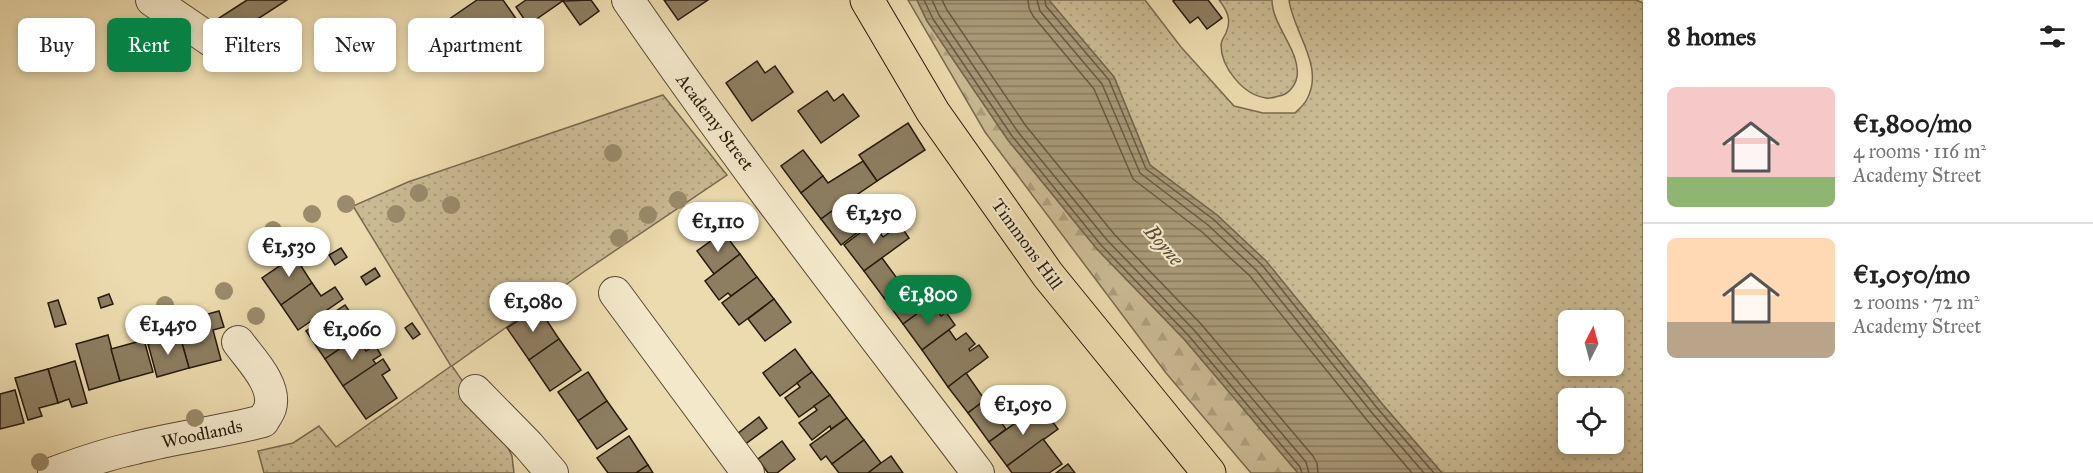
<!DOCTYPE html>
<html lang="en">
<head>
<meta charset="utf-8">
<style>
	body { margin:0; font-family:"IM FELL Great Primer",serif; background:#f6f6f6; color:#222; height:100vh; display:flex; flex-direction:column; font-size:22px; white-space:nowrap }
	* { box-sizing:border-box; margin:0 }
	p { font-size:20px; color:#767676 }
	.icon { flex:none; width:33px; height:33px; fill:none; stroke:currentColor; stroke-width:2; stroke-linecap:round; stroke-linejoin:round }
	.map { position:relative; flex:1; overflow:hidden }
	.panel { display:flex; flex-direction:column; background:#fff; width:450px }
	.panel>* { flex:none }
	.top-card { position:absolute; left:18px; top:18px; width:570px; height:54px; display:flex; gap:12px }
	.needle { width:39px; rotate:6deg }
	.buttons { position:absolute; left:1558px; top:310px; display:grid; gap:12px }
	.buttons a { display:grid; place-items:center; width:66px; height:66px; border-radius:9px; background:#fff; box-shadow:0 3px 9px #0003; font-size:30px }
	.price { position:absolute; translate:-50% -51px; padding:0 14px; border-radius:21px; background:#fff; color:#222; font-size:20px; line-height:39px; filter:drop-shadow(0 2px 3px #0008) }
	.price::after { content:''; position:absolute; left:50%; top:36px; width:18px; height:14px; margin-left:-9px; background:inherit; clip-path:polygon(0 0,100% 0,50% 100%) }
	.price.current { background:#0b8043; color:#fff }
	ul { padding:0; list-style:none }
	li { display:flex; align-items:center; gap:18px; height:150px; padding:0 24px }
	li+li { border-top:2px solid #e0e0e0 }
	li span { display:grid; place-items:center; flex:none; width:168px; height:120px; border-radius:9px; color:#555 }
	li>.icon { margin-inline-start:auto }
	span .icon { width:72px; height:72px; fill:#fffc; stroke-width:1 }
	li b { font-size:26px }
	h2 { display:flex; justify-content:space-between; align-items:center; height:72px; padding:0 24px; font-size:26px }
	.tag { padding:0 21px; border-radius:9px; background:#fff; box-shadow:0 3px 9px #0003; font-size:21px; line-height:54px }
	.tag.current { background:#0b8043; color:#fff }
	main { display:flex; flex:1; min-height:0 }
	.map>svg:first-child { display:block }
</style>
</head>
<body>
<main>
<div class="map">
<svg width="1643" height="473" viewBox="0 0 1643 473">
	<defs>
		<pattern id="grass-dots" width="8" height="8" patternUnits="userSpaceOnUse" patternTransform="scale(1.5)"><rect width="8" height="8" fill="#caba93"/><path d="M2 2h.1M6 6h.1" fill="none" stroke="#ad9f7e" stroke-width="1.8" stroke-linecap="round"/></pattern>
		<pattern id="forest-firs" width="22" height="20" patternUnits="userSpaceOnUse" patternTransform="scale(1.5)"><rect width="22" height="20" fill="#caba93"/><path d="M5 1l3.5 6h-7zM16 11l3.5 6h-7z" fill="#ad9f7e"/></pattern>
		<pattern id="water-rules" width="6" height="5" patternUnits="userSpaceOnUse" patternTransform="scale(1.5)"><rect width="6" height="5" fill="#a99977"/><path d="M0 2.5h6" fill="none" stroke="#897c60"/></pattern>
	</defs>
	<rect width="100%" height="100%" fill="#ecdbae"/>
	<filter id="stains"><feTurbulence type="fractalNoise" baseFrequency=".00333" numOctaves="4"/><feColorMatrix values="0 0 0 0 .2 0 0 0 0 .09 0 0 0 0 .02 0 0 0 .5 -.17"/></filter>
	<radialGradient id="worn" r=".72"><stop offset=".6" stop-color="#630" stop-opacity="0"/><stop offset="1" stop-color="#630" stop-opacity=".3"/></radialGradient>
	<!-- grass -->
	<g fill="url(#grass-dots)" stroke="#786a50" stroke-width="1.5" fill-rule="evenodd">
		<path d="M1048,0H1145L1181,47L1234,106L1263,113H1295C1299,109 1305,104 1307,99C1325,66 1293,32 1289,0H1636L1643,3V473H1442L1383,405L1266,261L1217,215L1150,165L1114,77ZM1569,321H1614V366H1569ZM1569,399H1614V444H1569Z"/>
		<path d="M1219,0H1272C1272,26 1301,51 1297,77C1295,86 1288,95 1279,96C1275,97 1270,99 1266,98C1243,95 1221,67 1221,45C1221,41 1224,37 1226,33C1232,20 1227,10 1219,0Z"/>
		<polygon points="663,95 727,175 585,271 452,366 506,444 512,456 514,473 264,473 258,451 293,443 319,426 336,447 451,366 353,206 408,182"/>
	</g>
	<!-- forest -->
	<polygon fill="url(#forest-firs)" stroke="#786a50" stroke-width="1.5" points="908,0 917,0 927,21 1008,140 1097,249 1184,339 1298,473 1251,473 1166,373 985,132"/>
	<!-- water -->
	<polygon fill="url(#water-rules)" stroke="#75664d" stroke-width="1.5" points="917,0 1049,0 1114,77 1150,165 1217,215 1266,261 1383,405 1442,473 1298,473 1184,339 1097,249 1008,140 927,21"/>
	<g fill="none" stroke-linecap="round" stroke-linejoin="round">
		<!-- shore -->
		<g stroke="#685a42" stroke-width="1.5">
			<polyline points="924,0 933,19 1012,136 1101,245 1188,335 1300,467 1302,473"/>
			<polyline points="932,0 939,15 1018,132 1107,240 1194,330 1306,462 1309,473"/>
			<polyline points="942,0 947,10 1026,126 1114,234 1201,324 1313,456 1317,463 1318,473"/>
			<polyline points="1028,0 1029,8 1033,16 1094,89 1133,179 1202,232 1250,276 1366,419 1412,473"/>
			<polyline points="1037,0 1040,11 1102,84 1140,173 1208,225 1256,270 1373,414 1424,473"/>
			<polyline points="1045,0 1046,6 1109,80 1146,169 1213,219 1262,265 1378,409 1434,473"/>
		</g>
	</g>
	<!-- building -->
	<g fill="#8d7e61" stroke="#261a0d" stroke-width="1.5">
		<polygon points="247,0 287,0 228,38 216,20"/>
		<polygon points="477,0 503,0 524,30 495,51 471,59 445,22"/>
		<polygon points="526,0 564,0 528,25 516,7"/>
		<polygon points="591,0 599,11 580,25 563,1"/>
		<polygon points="664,0 708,0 678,20"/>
		<polygon points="1175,0 1208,0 1222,18 1207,29 1198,17 1190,23 1173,1"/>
		<polygon points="757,61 765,73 775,66 793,92 752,121 726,83"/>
		<polygon points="827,91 834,101 843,94 859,116 821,143 798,111"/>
		<polygon points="908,123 925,150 877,181 859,155"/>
		<polygon points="803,150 823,176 801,193 781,166"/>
		<polygon points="863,161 877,181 821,219 801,193 823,176 828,183"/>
		<polygon points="843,203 863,228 841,245 821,219"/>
		<polygon points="873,223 883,237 900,225 909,238 864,271 844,245"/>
		<polygon points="723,232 740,254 714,274 697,251"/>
		<polygon points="341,248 347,257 335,265 329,255"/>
		<polygon points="303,250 310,260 301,266 312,283 281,305 262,278"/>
		<polygon points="740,254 757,277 731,296 728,293 719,300 705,281"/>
		<polygon points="882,258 902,285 884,298 864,271"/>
		<polygon points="375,268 380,276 366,285 361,277"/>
		<polygon points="757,277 774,299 739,325 722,303"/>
		<polygon points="913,277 916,282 924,277 939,298 903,324 884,298"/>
		<polygon points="312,283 321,296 335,287 343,299 298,330 281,305"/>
		<polygon points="109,294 113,304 101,308 98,298"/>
		<polygon points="774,299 791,322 765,341 748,319"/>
		<polygon points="58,300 66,324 55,327 48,303"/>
		<polygon points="932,303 941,316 946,312 955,325 922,350 903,324"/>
		<polygon points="345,305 352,315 345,320 357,337 325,359 306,331"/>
		<polygon points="538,307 559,339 529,360 507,328"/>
		<polygon points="219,311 224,327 213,330 221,360 189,368 180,336 194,332 190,319"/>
		<polygon points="412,323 420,334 413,339 405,328"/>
		<polygon points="949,330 956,340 966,333 975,344 969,349 970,351 979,345 988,357 948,387 922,350"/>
		<polygon points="108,335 120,381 89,390 76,344"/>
		<polygon points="180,336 189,368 157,377 148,344"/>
		<polygon points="357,337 366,351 375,345 381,355 373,360 376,364 343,386 325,359"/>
		<polygon points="559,339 581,370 550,391 529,360"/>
		<polygon points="144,340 153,372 120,381 111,349"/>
		<polygon points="795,349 812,372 780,396 763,373"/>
		<polygon points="383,359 390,370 382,375 397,398 366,419 343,386"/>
		<polygon points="75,361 87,403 72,407 69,399 58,403 48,369"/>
		<polygon points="48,369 58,403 39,408 42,416 28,420 15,378"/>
		<polygon points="588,372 607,401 578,421 558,392"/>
		<polygon points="812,372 830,395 799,417 785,398 800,387 797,383"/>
		<polygon points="966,373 985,400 968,413 948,387"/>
		<polygon points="15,390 24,423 0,429 0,394"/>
		<polygon points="830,395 847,418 831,429 830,426 812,440 799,423 817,410 814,406"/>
		<polygon points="985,400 1006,429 989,442 968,413"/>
		<polygon points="607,401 627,429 597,449 578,421"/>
		<polygon points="1040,405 1058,429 1007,466 989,442"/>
		<polygon points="759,417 767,428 740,448 732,438"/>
		<polygon points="847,418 864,440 832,464 826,456 821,460 810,445"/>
		<polygon points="629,436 648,465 636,473 608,473 597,458"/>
		<polygon points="1043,439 1062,464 1049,473 1012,473 1007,466"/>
		<polygon points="864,440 881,463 868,473 839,473 832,464"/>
		<polygon points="782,441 795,459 777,473 768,473 758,459"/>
		<polygon points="891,456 903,473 868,473 881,463"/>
		<polygon points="1068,464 1075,473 1056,473"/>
		<polygon points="648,465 653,473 636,473"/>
	</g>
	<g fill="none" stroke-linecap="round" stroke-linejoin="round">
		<!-- minor casing -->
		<g stroke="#584a35" stroke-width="34">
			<g id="minor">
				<polyline points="152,0 221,47"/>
				<path d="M628,0C739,162 860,317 978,473"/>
				<polyline points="615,293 748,473"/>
				<polyline points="475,391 528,445 552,473"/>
				<path d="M54,473C81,463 107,454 135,448C177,437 221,432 263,421C265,417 269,412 270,408C277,385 250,359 238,342"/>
			</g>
		</g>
		<!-- major casing -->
		<g stroke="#261a0d" stroke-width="35">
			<polyline id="major" points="867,0 933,112 1048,275 1209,473"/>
		</g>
		<!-- minor -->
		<use href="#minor" stroke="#f3e8ca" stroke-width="32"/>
		<!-- major -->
		<use href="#major" stroke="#ecdbae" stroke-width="33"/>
	</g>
	<!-- trees -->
	<g fill="#9a8b6b">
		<circle cx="613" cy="153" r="9"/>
		<circle cx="419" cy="193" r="9"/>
		<circle cx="678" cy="200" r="9"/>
		<circle cx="346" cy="204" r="9"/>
		<circle cx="451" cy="205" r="9"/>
		<circle cx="312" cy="214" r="9"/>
		<circle cx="396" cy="214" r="9"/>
		<circle cx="648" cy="215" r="9"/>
		<circle cx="273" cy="230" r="9"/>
		<circle cx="619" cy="238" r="9"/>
		<circle cx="224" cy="291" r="9"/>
		<circle cx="165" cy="305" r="9"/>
		<circle cx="256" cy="316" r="9"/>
		<circle cx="195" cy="418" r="9"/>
		<circle cx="40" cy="462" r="9"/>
	</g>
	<g text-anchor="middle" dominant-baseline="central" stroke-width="4.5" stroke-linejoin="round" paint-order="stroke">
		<!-- street labels -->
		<g font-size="18" fill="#261a0d" stroke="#f3e8ca">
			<text transform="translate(715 122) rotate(53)">Academy Street</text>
			<text transform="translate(1027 244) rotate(54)">Timmons Hill</text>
			<text transform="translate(202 434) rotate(-12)">Woodlands</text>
		</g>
		<!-- water labels -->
		<g font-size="20" font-style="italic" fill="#5a4d37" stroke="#f3e8ca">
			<text transform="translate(1164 245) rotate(49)">Boyne</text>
		</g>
	</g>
	<rect width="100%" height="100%" filter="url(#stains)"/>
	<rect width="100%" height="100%" fill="url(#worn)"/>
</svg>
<div class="buttons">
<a><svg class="needle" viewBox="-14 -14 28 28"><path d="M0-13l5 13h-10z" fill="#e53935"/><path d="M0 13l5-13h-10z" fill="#767676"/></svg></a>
<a><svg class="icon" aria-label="locate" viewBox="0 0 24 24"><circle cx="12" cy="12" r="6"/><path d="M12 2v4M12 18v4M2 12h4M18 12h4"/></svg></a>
</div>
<b class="price" style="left:874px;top:245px">€1,250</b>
<b class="price" style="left:718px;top:253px">€1,110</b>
<b class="price" style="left:289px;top:278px">€1,530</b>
<b class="price current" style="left:928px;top:326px">€1,800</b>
<b class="price" style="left:533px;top:333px">€1,080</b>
<b class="price" style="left:168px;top:356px">€1,450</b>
<b class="price" style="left:352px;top:361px">€1,060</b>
<b class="price" style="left:1023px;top:436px">€1,050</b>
<div class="top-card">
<a class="tag">Buy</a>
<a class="tag current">Rent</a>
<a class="tag">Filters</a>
<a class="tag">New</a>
<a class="tag">Apartment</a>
</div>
</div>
<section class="panel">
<h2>8 homes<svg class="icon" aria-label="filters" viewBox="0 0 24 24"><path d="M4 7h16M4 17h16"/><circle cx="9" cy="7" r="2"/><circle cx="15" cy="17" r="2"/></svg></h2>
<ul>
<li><span style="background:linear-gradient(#f6c9c9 75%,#8fb573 0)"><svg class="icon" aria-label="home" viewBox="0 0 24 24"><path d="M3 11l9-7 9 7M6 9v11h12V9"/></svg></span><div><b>€1,800/mo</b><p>4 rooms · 116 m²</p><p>Academy Street</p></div></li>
<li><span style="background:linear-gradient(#ffd9b3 70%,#b9a48a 0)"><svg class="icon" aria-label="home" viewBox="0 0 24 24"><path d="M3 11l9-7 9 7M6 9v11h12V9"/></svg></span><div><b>€1,050/mo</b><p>2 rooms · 72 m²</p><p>Academy Street</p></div></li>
</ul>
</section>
</main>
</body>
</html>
